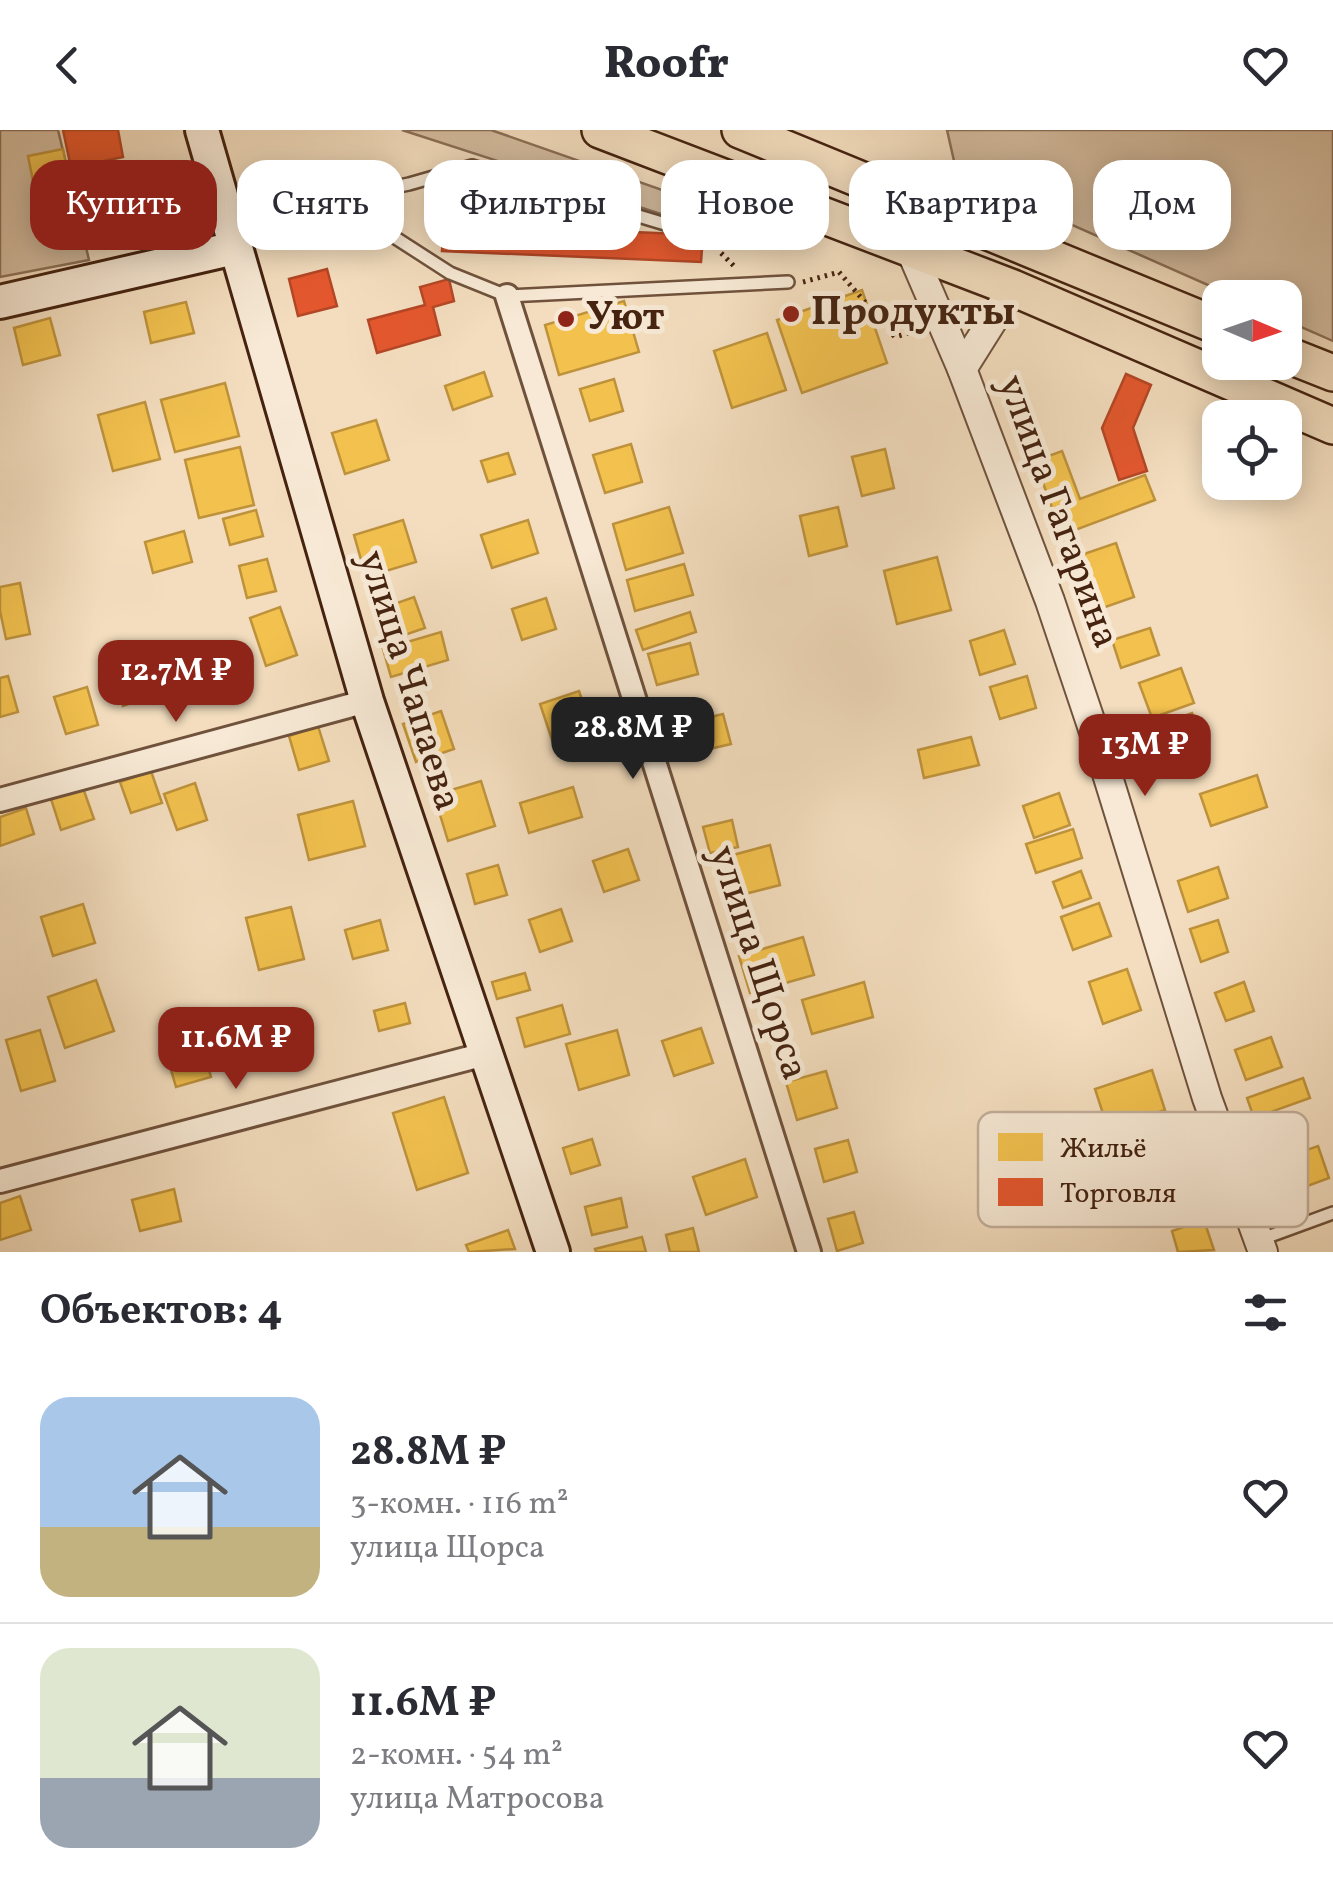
<!DOCTYPE html>
<html lang="ru">
<head>
<meta charset="utf-8">
<style>
	body { margin:0; font-family:Vollkorn,serif; background:#f7f7f7; color:#2b2b33; height:100vh; display:flex; flex-direction:column; font-size:38px; white-space:nowrap }
	* { box-sizing:border-box; margin:0 }
	p { font-size:32px; color:#7c7c81 }
	.icon { flex:none; width:55px; height:55px; fill:none; stroke:currentColor; stroke-width:2; stroke-linecap:round; stroke-linejoin:round }
	.map { position:relative; height:1122px; overflow:hidden }
	.details { display:flex; flex-direction:column; background:#fff; flex:1 }
	.details>* { flex:none }
	.hud { position:absolute; left:30px; top:30px; width:1275px; height:90px; display:flex; gap:20px }
	.needle { width:65px; rotate:92deg }
	.controls { position:absolute; left:1202px; top:150px; display:grid; gap:20px }
	.controls a { display:grid; place-items:center; width:100px; height:100px; border-radius:20px; background:#fff; box-shadow:0 5px 25px #0003; font-size:50px }
	.price { position:absolute; translate:-50% -85px; padding:0 22px; border-radius:20px; background:#8f2418; color:#fff; font-size:32px; line-height:65px; filter:drop-shadow(0 2px 5px #0008) }
	.price::after { content:''; position:absolute; left:50%; top:60px; width:30px; height:22px; margin-left:-15px; background:inherit; clip-path:polygon(0 0,100% 0,50% 100%) }
	.price.active { background:#222; color:#fff }
	ul { padding:0; list-style:none }
	li { display:flex; align-items:center; gap:30px; height:250px; padding:0 40px }
	li+li { border-top:2px solid #e1e1e2 }
	li span { display:grid; place-items:center; flex:none; width:280px; height:200px; border-radius:30px; color:#555 }
	li>.icon { margin-inline-start:auto }
	span .icon { width:120px; height:120px; fill:#fffc; stroke-width:1 }
	li b { font-size:42px }
	h2 { display:flex; justify-content:space-between; align-items:center; height:120px; padding:0 40px; font-size:42px }
	.tag { padding:0 35px; border-radius:30px; background:#fff; box-shadow:0 5px 25px #0003; font-size:35px; line-height:90px }
	.tag.active { background:#8f2418; color:#fff }
	header { display:flex; justify-content:space-between; align-items:center; height:130px; padding:0 40px; background:#fff; font-size:45px; font-weight:800 }
	.map>svg:first-child { display:block }
</style>
</head>
<body>
<header><svg class="icon" aria-label="back" viewBox="0 0 24 24"><path d="M15 5l-7 7 7 7"/></svg>Roofr<svg class="icon" aria-label="heart" viewBox="0 0 24 24"><path d="M12 20l-8-8c-3-5 5-10 8-4 3-6 11-1 8 4z"/></svg></header>
<div class="map">
<svg width="1333" height="1122" viewBox="0 0 1333 1122">
	<rect width="100%" height="100%" fill="#f3ddbe"/>
	<filter id="stains"><feTurbulence type="fractalNoise" baseFrequency=".002" numOctaves="4"/><feColorMatrix values="0 0 0 0 .2 0 0 0 0 .09 0 0 0 0 .02 0 0 0 .5 -.17"/></filter>
	<radialGradient id="worn" r=".72"><stop offset=".6" stop-color="#630" stop-opacity="0"/><stop offset="1" stop-color="#630" stop-opacity=".3"/></radialGradient>
	<!-- green -->
	<g fill="#d5bda0" stroke="#8d7058" stroke-width="2.5">
		<polygon points="0,0 58,0 89,130 0,147"/>
		<polygon points="402,0 491,0 708,76 704,98"/>
		<polygon points="947,0 1333,0 1333,211 1285,190 1285,168 1235,167 957,44"/>
	</g>
	<!-- homes -->
	<g fill="#f2c14e" stroke="#be923b" stroke-width="2.5">
		<polygon points="63,19 70,54 35,61 28,26"/>
		<polygon points="862,160 887,233 802,263 777,190"/>
		<polygon points="624,171 639,222 559,245 545,195"/>
		<polygon points="186,172 194,203 151,213 144,182"/>
		<polygon points="50,188 60,225 23,235 14,198"/>
		<polygon points="767,203 786,260 732,278 714,221"/>
		<polygon points="484,242 492,266 453,280 445,256"/>
		<polygon points="614,249 623,281 590,291 580,259"/>
		<polygon points="225,253 239,306 175,322 161,270"/>
		<polygon points="145,272 160,329 113,341 98,285"/>
		<polygon points="376,290 389,330 345,344 332,303"/>
		<polygon points="631,314 642,352 605,363 593,325"/>
		<polygon points="240,317 254,375 199,388 185,330"/>
		<polygon points="885,319 894,358 862,366 852,327"/>
		<polygon points="1062,321 1080,369 1145,345 1155,370 1062,405 1035,331"/>
		<polygon points="508,323 515,344 488,352 481,331"/>
		<polygon points="669,377 683,423 626,440 613,394"/>
		<polygon points="838,377 847,416 809,426 800,386"/>
		<polygon points="256,380 263,406 230,415 223,389"/>
		<polygon points="403,390 416,432 366,447 354,405"/>
		<polygon points="528,390 538,423 492,438 481,405"/>
		<polygon points="184,401 192,432 153,443 145,412"/>
		<polygon points="1116,413 1134,467 1094,481 1075,427"/>
		<polygon points="937,427 951,480 897,494 884,441"/>
		<polygon points="267,429 276,461 247,468 239,436"/>
		<polygon points="684,434 693,465 635,481 627,450"/>
		<polygon points="20,453 30,504 6,509 0,481 0,457"/>
		<polygon points="414,467 425,498 387,511 377,480"/>
		<polygon points="546,468 556,499 522,510 512,479"/>
		<polygon points="280,477 297,525 266,536 250,488"/>
		<polygon points="690,482 696,502 643,520 636,500"/>
		<polygon points="1150,498 1159,525 1121,538 1112,510"/>
		<polygon points="1004,500 1015,534 980,545 970,511"/>
		<polygon points="441,502 448,530 391,547 383,519"/>
		<polygon points="690,513 698,544 657,555 648,524"/>
		<polygon points="224,518 235,551 203,562 192,529"/>
		<polygon points="149,525 161,563 123,576 111,537"/>
		<polygon points="1181,538 1194,573 1152,588 1139,553"/>
		<polygon points="8,546 18,582 0,587 0,548"/>
		<polygon points="1027,546 1036,578 1000,589 990,557"/>
		<polygon points="87,557 98,595 66,604 54,567"/>
		<polygon points="579,561 594,606 555,619 540,574"/>
		<polygon points="441,581 454,619 416,632 403,594"/>
		<polygon points="1192,583 1204,616 1159,632 1147,599"/>
		<polygon points="723,584 731,614 679,626 672,596"/>
		<polygon points="318,596 329,631 299,640 289,606"/>
		<polygon points="971,607 979,635 924,648 918,620"/>
		<polygon points="151,641 162,673 131,683 120,652"/>
		<polygon points="1257,645 1267,677 1211,696 1200,664"/>
		<polygon points="481,651 495,696 448,711 434,665"/>
		<polygon points="195,653 207,690 177,700 164,664"/>
		<polygon points="573,657 582,687 529,703 520,673"/>
		<polygon points="83,658 94,689 61,700 51,669"/>
		<polygon points="1059,663 1070,695 1034,708 1023,676"/>
		<polygon points="353,671 365,716 309,730 298,685"/>
		<polygon points="26,678 34,704 0,716 0,687"/>
		<polygon points="732,690 738,717 710,723 703,697"/>
		<polygon points="1073,699 1082,728 1036,743 1026,714"/>
		<polygon points="770,715 780,755 733,767 722,728"/>
		<polygon points="628,719 639,750 604,762 593,731"/>
		<polygon points="498,735 507,765 475,774 467,744"/>
		<polygon points="1218,737 1228,768 1188,782 1178,751"/>
		<polygon points="1081,741 1091,768 1063,778 1053,752"/>
		<polygon points="1099,773 1111,806 1073,820 1061,787"/>
		<polygon points="83,774 95,813 53,826 41,787"/>
		<polygon points="291,777 304,829 259,840 246,788"/>
		<polygon points="561,779 572,811 540,822 529,790"/>
		<polygon points="380,790 388,820 353,829 345,800"/>
		<polygon points="1218,790 1228,822 1201,832 1190,799"/>
		<polygon points="803,807 814,845 750,863 739,826"/>
		<polygon points="1127,839 1141,880 1103,894 1089,852"/>
		<polygon points="525,843 530,860 497,869 492,852"/>
		<polygon points="96,850 114,901 65,918 48,867"/>
		<polygon points="864,852 873,887 812,904 802,870"/>
		<polygon points="1244,852 1254,881 1226,891 1215,863"/>
		<polygon points="405,873 410,893 379,901 374,881"/>
		<polygon points="562,875 570,904 525,917 517,888"/>
		<polygon points="270,889 283,928 250,940 237,900"/>
		<polygon points="701,898 713,933 674,946 662,911"/>
		<polygon points="40,900 55,951 21,961 6,910"/>
		<polygon points="617,900 629,945 579,960 566,914"/>
		<polygon points="1271,907 1282,937 1246,950 1235,920"/>
		<polygon points="202,916 211,947 176,957 167,926"/>
		<polygon points="1152,940 1165,980 1108,999 1095,959"/>
		<polygon points="826,941 837,978 797,990 786,952"/>
		<polygon points="1303,948 1310,968 1254,988 1247,968"/>
		<polygon points="444,967 468,1043 417,1060 393,983"/>
		<polygon points="592,1009 600,1035 571,1044 563,1018"/>
		<polygon points="848,1010 857,1042 824,1052 815,1019"/>
		<polygon points="1318,1016 1329,1048 1286,1064 1275,1031"/>
		<polygon points="745,1029 757,1067 706,1085 693,1047"/>
		<polygon points="174,1059 181,1091 140,1101 132,1070"/>
		<polygon points="20,1066 31,1100 0,1110 0,1073"/>
		<polygon points="621,1068 627,1097 592,1105 585,1077"/>
		<polygon points="854,1082 863,1113 837,1121 828,1089"/>
		<polygon points="1204,1090 1214,1120 1178,1122 1172,1101"/>
		<polygon points="693,1098 699,1122 670,1122 666,1105"/>
		<polygon points="508,1100 515,1119 469,1122 466,1115"/>
		<polygon points="642,1107 646,1122 596,1122 595,1119"/>
	</g>
	<!-- shops -->
	<g fill="#e4572e" stroke="#b44725" stroke-width="2.5">
		<polygon points="63,0 118,0 123,27 71,38"/>
		<polygon points="444,94 703,105 701,132 442,121"/>
		<polygon points="327,139 337,176 298,186 289,149"/>
		<polygon points="449,149 454,171 433,177 440,205 377,223 368,190 425,175 420,157"/>
		<polygon points="1126,244 1151,255 1133,298 1147,341 1119,350 1102,298"/>
	</g>
	<g fill="none" stroke-linecap="round" stroke-linejoin="round">
		<!-- service casing -->
		<g stroke="#70523c" stroke-width="16">
			<g id="service">
				<polyline points="335,69 409,54 472,36 685,100"/>
				<polyline points="240,111 263,80 335,69 450,143 507,166 788,152"/>
				<polyline points="1259,1110 1333,1083"/>
			</g>
		</g>
		<!-- minor casing -->
		<g stroke="#70523c" stroke-width="28">
			<g id="minor">
				<polyline points="507,166 809,1122"/>
				<polyline points="0,670 367,571"/>
				<polyline points="0,1051 485,924"/>
			</g>
		</g>
		<!-- tertiary casing -->
		<g stroke="#70523c" stroke-width="32">
			<g id="tertiary">
				<polyline points="909,116 962,239 1050,471 1096,608 1207,968 1263,1122"/>
				<polyline points="962,239 1013,158"/>
			</g>
		</g>
		<!-- secondary casing -->
		<g stroke="#452310" stroke-width="38">
			<g id="secondary">
				<polyline points="202,0 367,571 553,1122"/>
				<polyline points="0,172 235,118"/>
			</g>
		</g>
		<!-- primary casing -->
		<g stroke="#452310" stroke-width="40">
			<g id="primary">
				<polyline points="600,0 1013,158 1333,296"/>
				<polyline points="740,0 1220,197"/>
				<polyline points="1285,224 1333,243"/>
			</g>
		</g>
		<!-- path -->
		<g stroke="#452310" stroke-width="5" stroke-dasharray="2.5 5" stroke-linecap="butt">
			<polyline points="702,106 718,110 721,123 735,137"/>
			<polyline points="803,152 839,142 895,207 915,201"/>
		</g>
		<!-- service -->
		<use href="#service" stroke="#f7e9d5" stroke-width="11"/>
		<!-- minor -->
		<use href="#minor" stroke="#f7e9d5" stroke-width="22"/>
		<!-- tertiary -->
		<use href="#tertiary" stroke="#f7e9d5" stroke-width="28"/>
		<!-- secondary -->
		<use href="#secondary" stroke="#f7e9d5" stroke-width="32"/>
		<!-- primary -->
		<use href="#primary" stroke="#f3ddbe" stroke-width="35"/>
	</g>
	<!-- markers -->
	<g fill="#8f2418" stroke="#f7e9d5" stroke-width="4">
		<circle cx="791" cy="184" r="10"/>
		<circle cx="566" cy="189" r="10"/>
	</g>
	<g text-anchor="middle" dominant-baseline="central" stroke-width="10" stroke-linejoin="round" paint-order="stroke">
		<!-- poi labels -->
		<g font-size="40" font-weight="bold" fill="#452310" stroke="#f7e9d5" text-anchor="start">
			<text x="811" y="184">Продукты</text>
			<text x="586" y="189">Уют</text>
		</g>
		<!-- street labels -->
		<g font-size="40" fill="#452310" stroke="#f7e9d5">
			<text transform="translate(1057 382) rotate(70)">улица Гагарина</text>
			<text transform="translate(408 551) rotate(73)">улица Чапаева</text>
			<text transform="translate(757 833) rotate(72)">улица Щорса</text>
		</g>
	</g>
	<!-- legend -->
	<rect x="978" y="982" width="330" height="115" rx="15" fill="#f7e9d5" stroke="#c2ae9a" stroke-width="2.5"/>
	<rect x="998" y="1003" width="45" height="28" fill="#f2c14e"/>
	<rect x="998" y="1048" width="45" height="28" fill="#e4572e"/>
	<g font-size="28" fill="#452310">
		<text x="1060" y="1027">Жильё</text>
		<text x="1060" y="1072">Торговля</text>
	</g>
	<rect width="100%" height="100%" filter="url(#stains)"/>
	<rect width="100%" height="100%" fill="url(#worn)"/>
</svg>
<div class="controls">
<a><svg class="needle" viewBox="-14 -14 28 28"><path d="M0-13l5 13h-10z" fill="#e53935"/><path d="M0 13l5-13h-10z" fill="#7c7c81"/></svg></a>
<a><svg class="icon" aria-label="locate" viewBox="0 0 24 24"><circle cx="12" cy="12" r="6"/><path d="M12 2v4M12 18v4M2 12h4M18 12h4"/></svg></a>
</div>
<b class="price" style="left:176px;top:595px">12.7M ₽</b>
<b class="price active" style="left:633px;top:652px">28.8M ₽</b>
<b class="price" style="left:1145px;top:669px">13M ₽</b>
<b class="price" style="left:236px;top:962px">11.6M ₽</b>
<div class="hud">
<a class="tag active">Купить</a>
<a class="tag">Снять</a>
<a class="tag">Фильтры</a>
<a class="tag">Новое</a>
<a class="tag">Квартира</a>
<a class="tag">Дом</a>
</div>
</div>
<section class="details">
<h2>Объектов: 4<svg class="icon" aria-label="filters" viewBox="0 0 24 24"><path d="M4 7h16M4 17h16"/><circle cx="9" cy="7" r="2"/><circle cx="15" cy="17" r="2"/></svg></h2>
<ul>
<li><span style="background:linear-gradient(#a9c7e8 65%,#c2b280 0)"><svg class="icon" aria-label="home" viewBox="0 0 24 24"><path d="M3 11l9-7 9 7M6 9v11h12V9"/></svg></span><div><b>28.8M ₽</b><p>3-комн. · 116 m²</p><p>улица Щорса</p></div><svg class="icon" aria-label="heart" viewBox="0 0 24 24"><path d="M12 20l-8-8c-3-5 5-10 8-4 3-6 11-1 8 4z"/></svg></li>
<li><span style="background:linear-gradient(#dfe7d0 65%,#9aa5b1 0)"><svg class="icon" aria-label="home" viewBox="0 0 24 24"><path d="M3 11l9-7 9 7M6 9v11h12V9"/></svg></span><div><b>11.6M ₽</b><p>2-комн. · 54 m²</p><p>улица Матросова</p></div><svg class="icon" aria-label="heart" viewBox="0 0 24 24"><path d="M12 20l-8-8c-3-5 5-10 8-4 3-6 11-1 8 4z"/></svg></li>
</ul>
</section>
</body>
</html>
